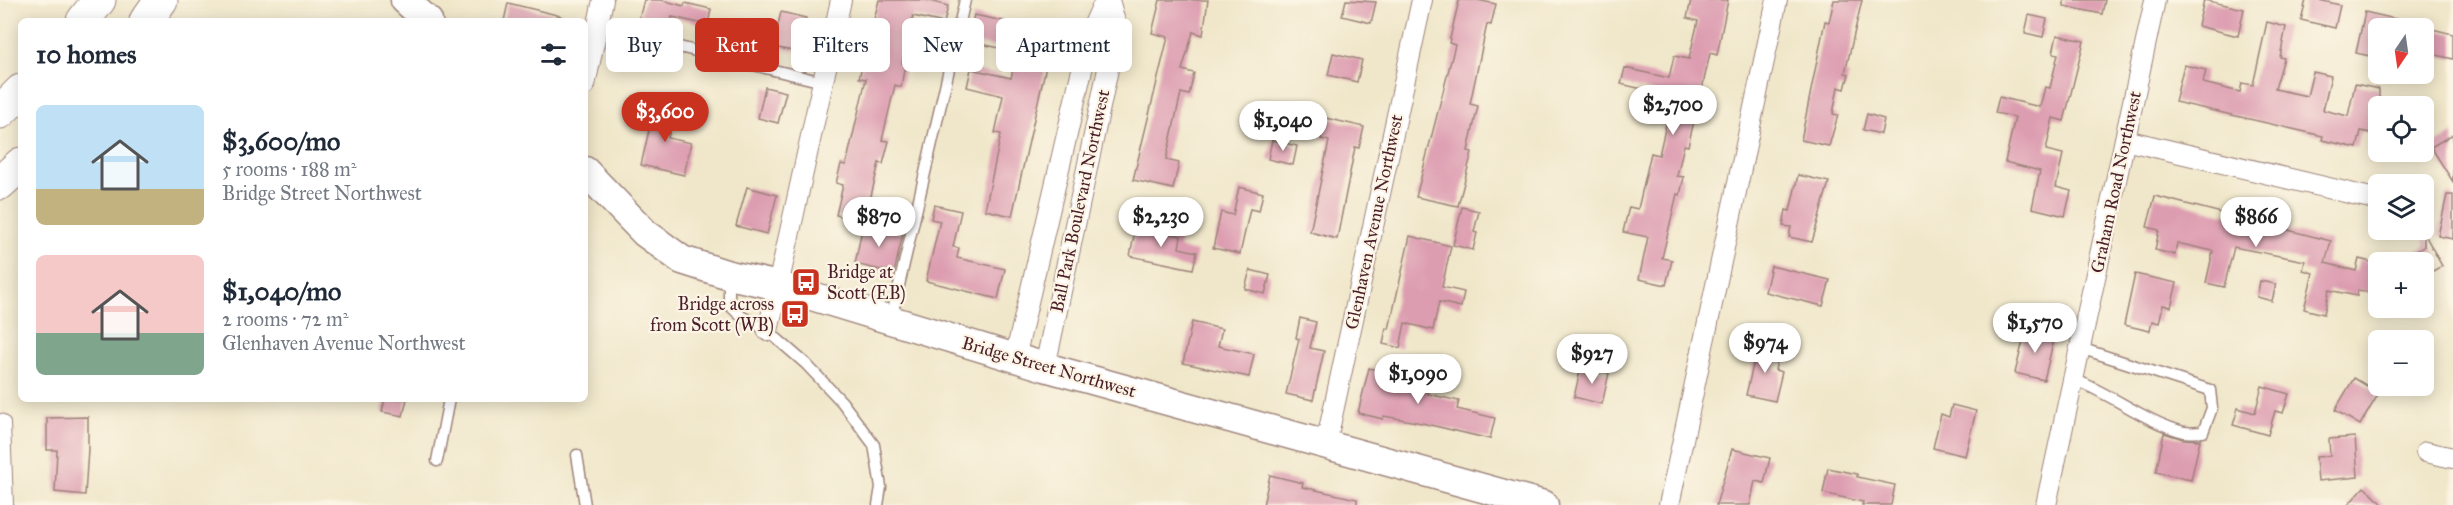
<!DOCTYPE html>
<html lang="en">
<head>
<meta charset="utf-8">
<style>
	body { margin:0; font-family:"IM FELL Great Primer",serif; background:#f2f2f3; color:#1f2937; height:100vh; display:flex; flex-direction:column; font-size:22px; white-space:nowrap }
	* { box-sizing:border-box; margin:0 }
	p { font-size:20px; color:#747a83 }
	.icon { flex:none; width:33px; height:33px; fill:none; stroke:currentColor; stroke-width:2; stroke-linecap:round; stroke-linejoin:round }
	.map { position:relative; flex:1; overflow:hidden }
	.panel { position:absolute; left:18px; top:18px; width:570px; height:384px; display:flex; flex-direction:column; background:#fff; border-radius:9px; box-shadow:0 3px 15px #0003 }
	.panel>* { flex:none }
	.hud { position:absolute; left:606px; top:18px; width:570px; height:54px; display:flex; gap:12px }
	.needle { width:39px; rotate:193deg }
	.tools { position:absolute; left:2368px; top:18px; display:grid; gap:12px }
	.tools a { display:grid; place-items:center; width:66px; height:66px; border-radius:9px; background:#fff; box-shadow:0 3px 15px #0003; font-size:30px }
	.price { position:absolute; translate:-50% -51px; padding:0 14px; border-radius:21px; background:#fff; color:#222; font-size:20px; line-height:39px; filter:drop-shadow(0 2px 3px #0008) }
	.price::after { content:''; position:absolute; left:50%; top:36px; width:18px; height:14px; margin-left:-9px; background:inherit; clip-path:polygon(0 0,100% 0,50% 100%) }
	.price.on { background:#c8321e; color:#fff }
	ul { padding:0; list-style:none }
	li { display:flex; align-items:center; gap:18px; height:150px; padding:0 18px }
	li span { display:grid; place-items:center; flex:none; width:168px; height:120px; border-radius:9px; color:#555 }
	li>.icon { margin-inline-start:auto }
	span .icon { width:72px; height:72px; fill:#fffc; stroke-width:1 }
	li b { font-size:26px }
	h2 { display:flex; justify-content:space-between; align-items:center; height:72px; padding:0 18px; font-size:26px }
	.pill { padding:0 21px; border-radius:9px; background:#fff; box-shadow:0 3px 15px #0003; font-size:21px; line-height:54px }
	.pill.on { background:#c8321e; color:#fff }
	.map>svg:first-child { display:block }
</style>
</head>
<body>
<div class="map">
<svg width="2453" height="505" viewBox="0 0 2453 505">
	<rect width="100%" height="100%" fill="#fcf5e5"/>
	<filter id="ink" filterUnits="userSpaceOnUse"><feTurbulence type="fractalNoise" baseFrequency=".0167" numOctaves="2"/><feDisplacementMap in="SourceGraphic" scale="12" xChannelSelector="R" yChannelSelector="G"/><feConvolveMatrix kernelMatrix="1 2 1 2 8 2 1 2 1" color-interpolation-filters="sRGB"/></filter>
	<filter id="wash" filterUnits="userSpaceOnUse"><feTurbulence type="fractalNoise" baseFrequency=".008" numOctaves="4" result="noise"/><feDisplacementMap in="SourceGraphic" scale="24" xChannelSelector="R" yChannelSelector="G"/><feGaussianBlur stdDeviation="1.35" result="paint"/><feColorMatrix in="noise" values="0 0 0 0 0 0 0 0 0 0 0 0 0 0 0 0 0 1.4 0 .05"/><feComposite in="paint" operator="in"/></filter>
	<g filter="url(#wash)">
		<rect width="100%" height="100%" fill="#f0e7ca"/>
		<g id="blocks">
			<!-- building -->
			<g fill="#dd9db1">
				<polygon points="644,0 662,0 684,6 685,3 711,9 708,25 672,17 670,27 639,19"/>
				<polygon points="879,0 926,0 948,6 944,23 913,16 902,63 905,64 901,87 895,85 882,140 889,141 883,164 879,163 870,200 875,201 870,223 836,215 843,185 836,183 841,164 846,165 866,79 859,78"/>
				<polygon points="1160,0 1208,0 1203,35 1193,32 1182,70 1194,73 1189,95 1181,93 1166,160 1179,163 1173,189 1133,180 1168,37 1152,33"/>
				<polygon points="1346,0 1376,2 1371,23 1342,16"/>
				<polygon points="1459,0 1477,0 1496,4 1491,25 1487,24 1470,104 1478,106 1468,151 1472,152 1458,206 1416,197 1455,45 1449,43"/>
				<polygon points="1691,0 1728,0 1717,55 1710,53 1701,94 1704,95 1700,114 1696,113 1688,146 1684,145 1677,176 1684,177 1680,195 1677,194 1662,258 1672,260 1666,285 1639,279 1648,237 1623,232 1629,207 1638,209 1651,153 1659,155 1670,107 1665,106 1667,95 1621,84 1625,68 1669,78 1674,56 1689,59 1698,21 1687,18"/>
				<polygon points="1834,0 1862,0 1845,73 1849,74 1845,89 1838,87 1833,114 1838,115 1829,146 1801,140 1825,21 1829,22"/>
				<polygon points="2064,0 2105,0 2102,14 2064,6"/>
				<polygon points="2204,0 2244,9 2238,36 2198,26"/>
				<polygon points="2306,0 2319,0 2340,5 2335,28 2301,20"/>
				<polygon points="508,3 561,16 560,21 504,21"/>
				<polygon points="781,12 806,18 798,52 773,47"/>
				<polygon points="2365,12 2413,23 2413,28 2379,28 2379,58 2356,53"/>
				<polygon points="974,15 1054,31 1012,216 985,210 1001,134 995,133 1003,96 967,87 971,69 1011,78 1017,52 968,41"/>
				<polygon points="2029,15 2047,19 2043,37 2025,33"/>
				<polygon points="2267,22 2286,27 2280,57 2284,58 2275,89 2307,96 2313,72 2331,76 2323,110 2348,116 2355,84 2379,89 2379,135 2361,131 2357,148 2322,140 2323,136 2175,102 2184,65 2206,70 2203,83 2240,92 2242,83 2253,85"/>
				<polygon points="2424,27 2453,34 2453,59 2424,52"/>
				<polygon points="2057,35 2084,41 2064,121 2053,118 2046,150 2063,154 2056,187 2071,191 2065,216 2032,208 2040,171 2005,162 2015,117 1995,113 1999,97 2040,107 2045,87 2050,88 2058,54 2053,53"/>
				<polygon points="1333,53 1362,60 1357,82 1328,75"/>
				<polygon points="765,87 786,92 778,123 758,118"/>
				<polygon points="656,100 675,105 668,138 691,143 684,175 641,165"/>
				<polygon points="1867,114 1884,119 1881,134 1863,130"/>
				<polygon points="1326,118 1364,127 1359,148 1355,147 1337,239 1310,232 1329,141 1321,139"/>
				<polygon points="2453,134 2453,182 2431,147"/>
				<polygon points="1272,140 1297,146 1293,165 1268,159"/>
				<polygon points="1798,175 1829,182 1812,242 1789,237 1791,227 1783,226 1786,210 1790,211"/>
				<polygon points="747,187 777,195 767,234 736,226"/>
				<polygon points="1239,187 1263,193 1259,211 1250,209 1240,254 1213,248 1221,212 1233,215"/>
				<polygon points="2447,195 2453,195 2453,239 2438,236"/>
				<polygon points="2155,196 2331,241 2325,263 2356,271 2359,259 2379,264 2376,294 2358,290 2357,296 2329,290 2324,314 2304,309 2313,273 2303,270 2305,261 2234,247 2224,287 2206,283 2213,251 2177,243 2175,255 2155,250 2159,230 2147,227"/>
				<polygon points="934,205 961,211 953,247 959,248 957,258 1005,269 998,299 926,281 940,221 931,219"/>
				<polygon points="1462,207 1479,211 1474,232 1477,233 1473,250 1453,245"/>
				<polygon points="863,224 903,233 894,273 855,264"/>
				<polygon points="1136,226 1181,236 1179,248 1197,252 1193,269 1130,256"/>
				<polygon points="2424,233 2442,266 2424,276 2424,262 2395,262 2424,247"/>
				<polygon points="1410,236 1451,246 1442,287 1464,292 1461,307 1439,302 1433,330 1405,323 1400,348 1383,344 1386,328 1389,329"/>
				<polygon points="1771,266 1830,280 1823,306 1765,292"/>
				<polygon points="1250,270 1270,275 1265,294 1245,289"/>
				<polygon points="2135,274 2177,283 2171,307 2163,305 2159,323 2152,321 2150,331 2124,325"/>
				<polygon points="2260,281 2276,284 2272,301 2257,297"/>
				<polygon points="1300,318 1316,322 1310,348 1324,351 1313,400 1286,394 1299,339 1296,338"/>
				<polygon points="1192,322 1222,329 1218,346 1254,354 1249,377 1183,363"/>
				<polygon points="2026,329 2055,335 2044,380 2015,373"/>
				<polygon points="1758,344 1780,349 1775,370 1782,372 1775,401 1746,395"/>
				<polygon points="1581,367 1609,373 1602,404 1574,397"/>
				<polygon points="1369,368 1430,384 1428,394 1459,401 1457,409 1495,418 1490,439 1422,423 1384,416 1383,419 1358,413"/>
				<polygon points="2354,378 2379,393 2360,425 2335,410"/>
				<polygon points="2262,386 2289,394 2283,413 2275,411 2268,435 2233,425 2238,408 2255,413"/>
				<polygon points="385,399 407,399 403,416 382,412"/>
				<polygon points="1952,405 1976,411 1965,456 1933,448 1941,414 1949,417"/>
				<polygon points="88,417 88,449 85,495 55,492 57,450 47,450 47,418"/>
				<polygon points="2164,433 2183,439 2200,440 2191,480 2156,472"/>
				<polygon points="2355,437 2358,477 2318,481 2316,457 2330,456 2329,439"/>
				<polygon points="1732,449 1770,458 1764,483 1755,481 1750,505 1716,505"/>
				<polygon points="1828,468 1857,474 1857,477 1895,485 1891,505 1862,505 1863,502 1823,493"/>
				<polygon points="1270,475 1303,483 1302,487 1357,499 1357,505 1263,505"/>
				<polygon points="2364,487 2384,505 2348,505"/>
			</g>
		</g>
	</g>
	<g filter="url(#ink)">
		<use href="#blocks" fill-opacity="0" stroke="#9d837a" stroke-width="1.5"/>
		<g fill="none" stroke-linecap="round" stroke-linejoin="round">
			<!-- service casing -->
			<g stroke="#9d837a" stroke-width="13">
				<g id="service">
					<polyline points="597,27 823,82"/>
					<polyline points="729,276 729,305 741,316 768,331 806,364 842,402 874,445 881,487 878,505"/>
					<polyline points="891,320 965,0"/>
					<path d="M2073,379C2110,393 2147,423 2184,432C2190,433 2197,432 2203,432L2212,408L2210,390L2080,348"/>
					<polyline points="577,455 585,505"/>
					<polyline points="437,461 449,399"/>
				</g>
			</g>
			<!-- minor casing -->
			<g stroke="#9d837a" stroke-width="22">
				<g id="minor">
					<polyline points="585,85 603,0"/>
					<polyline points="2125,140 2379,200"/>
					<polyline points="768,331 841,0"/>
					<polyline points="1015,358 1091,31 1101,9 1108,1"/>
					<polyline points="1045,367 1115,36 1116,25 1109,0"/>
					<polyline points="0,424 3,505"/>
					<polyline points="1326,444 1422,0"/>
					<polyline points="2426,452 2453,458"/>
					<polyline points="1669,505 1777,0"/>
					<polyline points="2046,505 2155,0"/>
				</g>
			</g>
			<!-- secondary casing -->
			<g stroke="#9d837a" stroke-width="31">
				<g id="secondary">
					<polyline points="405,0 428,21"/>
					<polyline points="585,171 645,233 682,260 729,275 779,286 1045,367 1544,505"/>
				</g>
			</g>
			<!-- motorway casing -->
			<g stroke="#9d837a" stroke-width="35">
				<g id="motorway">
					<polyline points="83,21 99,0"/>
					<polyline points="146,21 161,0"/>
					<polyline points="0,112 21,91"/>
					<polyline points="0,183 21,164"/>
				</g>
			</g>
			<!-- service -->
			<use href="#service" stroke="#fff" stroke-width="10"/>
			<!-- minor -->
			<use href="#minor" stroke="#fff" stroke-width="20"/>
			<!-- secondary -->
			<use href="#secondary" stroke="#fff" stroke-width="28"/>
			<!-- motorway -->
			<use href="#motorway" stroke="#fff" stroke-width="33"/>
		</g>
	</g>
	<!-- icons -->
	<defs>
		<g id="bus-square" transform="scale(1.5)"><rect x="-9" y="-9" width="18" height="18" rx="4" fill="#c8321e" stroke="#fcf5e5"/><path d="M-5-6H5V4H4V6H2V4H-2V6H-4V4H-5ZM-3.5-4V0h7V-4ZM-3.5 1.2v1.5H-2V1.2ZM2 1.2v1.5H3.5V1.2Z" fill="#fff"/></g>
	</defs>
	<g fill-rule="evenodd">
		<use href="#bus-square" x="806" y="282"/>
		<use href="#bus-square" x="795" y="314"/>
	</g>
	<g text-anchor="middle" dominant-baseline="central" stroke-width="4.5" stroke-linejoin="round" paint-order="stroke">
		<!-- street labels -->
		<g font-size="18" fill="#4a1f2b" stroke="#fcf5e5">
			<text transform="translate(2116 182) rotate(-78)">Graham Road Northwest</text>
			<text transform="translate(1080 201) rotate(-78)">Ball Park Boulevard Northwest</text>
			<text transform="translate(1374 222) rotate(-78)">Glenhaven Avenue Northwest</text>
			<text transform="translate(1049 367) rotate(16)">Bridge Street Northwest</text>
		</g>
		<!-- poi labels -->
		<g font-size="18" fill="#4a1f2b" stroke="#fcf5e5" text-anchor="start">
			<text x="827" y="272">Bridge at<tspan x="827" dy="21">Scott (EB)</tspan></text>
			<text x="774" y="304" text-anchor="end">Bridge across<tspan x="774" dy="21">from Scott (WB)</tspan></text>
		</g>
	</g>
</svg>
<div class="tools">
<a><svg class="needle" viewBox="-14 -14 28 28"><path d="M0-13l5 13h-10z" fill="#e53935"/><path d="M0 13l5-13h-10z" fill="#747a83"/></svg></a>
<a><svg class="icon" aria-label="locate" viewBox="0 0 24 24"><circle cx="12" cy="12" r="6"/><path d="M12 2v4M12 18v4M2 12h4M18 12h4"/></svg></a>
<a><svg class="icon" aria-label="layers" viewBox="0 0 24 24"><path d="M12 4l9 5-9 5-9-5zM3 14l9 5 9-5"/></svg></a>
<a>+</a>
<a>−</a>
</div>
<b class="price" style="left:1673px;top:136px">$2,700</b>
<b class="price on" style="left:665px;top:143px">$3,600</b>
<b class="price" style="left:1283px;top:152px">$1,040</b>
<b class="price" style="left:879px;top:248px">$870</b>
<b class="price" style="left:1161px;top:248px">$2,230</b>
<b class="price" style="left:2256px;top:248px">$866</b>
<b class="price" style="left:2035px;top:354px">$1,570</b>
<b class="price" style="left:1765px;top:374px">$974</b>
<b class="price" style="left:1592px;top:385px">$927</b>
<b class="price" style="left:1418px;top:405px">$1,090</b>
<div class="hud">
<a class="pill">Buy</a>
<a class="pill on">Rent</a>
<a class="pill">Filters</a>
<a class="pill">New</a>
<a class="pill">Apartment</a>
</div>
<section class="panel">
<h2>10 homes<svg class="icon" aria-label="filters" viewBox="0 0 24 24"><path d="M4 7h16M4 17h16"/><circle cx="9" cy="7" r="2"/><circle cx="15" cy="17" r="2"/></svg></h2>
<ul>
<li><span style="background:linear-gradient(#bfe0f5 70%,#c2b280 0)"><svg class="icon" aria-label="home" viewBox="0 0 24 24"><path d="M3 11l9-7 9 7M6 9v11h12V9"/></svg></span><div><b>$3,600/mo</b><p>5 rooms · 188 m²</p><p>Bridge Street Northwest</p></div></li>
<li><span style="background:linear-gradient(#f6c9c9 65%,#7fa58c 0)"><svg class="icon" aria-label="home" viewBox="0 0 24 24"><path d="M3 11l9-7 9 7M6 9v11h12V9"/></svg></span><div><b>$1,040/mo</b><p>2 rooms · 72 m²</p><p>Glenhaven Avenue Northwest</p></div></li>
</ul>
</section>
</div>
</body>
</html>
